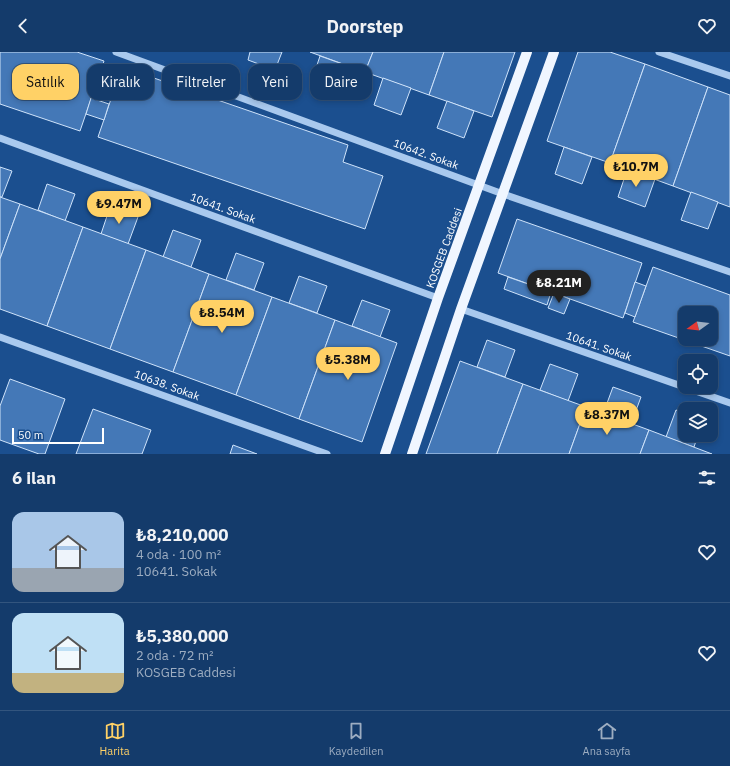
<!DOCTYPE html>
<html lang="tr">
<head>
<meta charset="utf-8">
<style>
	body { margin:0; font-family:"IBM Plex Sans",sans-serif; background:#214673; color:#f1f3f6; height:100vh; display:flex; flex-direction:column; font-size:15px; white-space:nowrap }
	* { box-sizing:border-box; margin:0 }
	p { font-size:13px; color:#9dadc1 }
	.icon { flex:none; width:22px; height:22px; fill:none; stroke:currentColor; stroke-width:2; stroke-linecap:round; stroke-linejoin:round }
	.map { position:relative; height:402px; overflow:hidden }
	.drawer { display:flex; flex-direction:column; background:#143b6b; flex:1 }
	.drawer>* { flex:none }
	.top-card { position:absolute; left:12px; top:12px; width:400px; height:36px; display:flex; gap:8px }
	.needle { width:26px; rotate:255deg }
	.buttons { position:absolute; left:678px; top:254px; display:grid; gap:8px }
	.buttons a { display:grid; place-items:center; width:40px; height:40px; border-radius:8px; background:#143b6b; box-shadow:0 2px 6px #0003,0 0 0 1px #33557e; font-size:20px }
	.scale { position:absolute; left:12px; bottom:10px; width:92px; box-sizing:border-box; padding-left:4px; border:2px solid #fff; border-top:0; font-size:11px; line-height:14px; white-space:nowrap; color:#fff; -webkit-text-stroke:3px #1b4f8f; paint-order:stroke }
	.price { position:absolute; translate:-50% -34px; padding:0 9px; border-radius:14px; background:#ffd166; color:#111; font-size:13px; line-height:26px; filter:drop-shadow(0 1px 2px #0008) }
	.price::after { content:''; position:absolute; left:50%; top:24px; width:12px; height:9px; margin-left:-6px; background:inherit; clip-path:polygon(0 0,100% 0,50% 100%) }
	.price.current { background:#222; color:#fff }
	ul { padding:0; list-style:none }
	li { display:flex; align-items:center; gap:12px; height:100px; padding:0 12px }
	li+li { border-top:1px solid #33557e }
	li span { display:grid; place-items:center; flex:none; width:112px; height:80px; border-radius:12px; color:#555 }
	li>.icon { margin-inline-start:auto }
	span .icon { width:48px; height:48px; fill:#fffc; stroke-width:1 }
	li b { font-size:17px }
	h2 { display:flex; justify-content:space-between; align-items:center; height:48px; padding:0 12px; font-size:17px }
	.pill { padding:0 14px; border-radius:12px; background:#143b6b; box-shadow:0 2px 6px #0003,0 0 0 1px #33557e; font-size:14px; line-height:36px }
	.pill.current { background:#ffd166; color:#111 }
	header { display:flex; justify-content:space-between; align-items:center; height:52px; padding:0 12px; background:#143b6b; font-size:18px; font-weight:700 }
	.tabs { display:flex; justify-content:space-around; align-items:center; height:56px; border-top:1px solid #33557e; background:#143b6b; font-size:11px; color:#9dadc1 }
	.tabs a { display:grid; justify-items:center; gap:2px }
	.tabs .current { color:#ffd166 }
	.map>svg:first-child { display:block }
</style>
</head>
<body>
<header><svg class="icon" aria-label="back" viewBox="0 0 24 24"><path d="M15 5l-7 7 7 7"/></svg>Doorstep<svg class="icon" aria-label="heart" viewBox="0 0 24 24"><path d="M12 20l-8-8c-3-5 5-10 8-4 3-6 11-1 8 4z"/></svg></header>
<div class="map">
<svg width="730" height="402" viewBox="0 0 730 402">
	<rect width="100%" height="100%" fill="#1b4f8f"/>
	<!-- building -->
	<g fill="#4478b7" stroke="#cfe3fa" fill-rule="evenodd">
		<polygon points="0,0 77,0 104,9 80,79 0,52"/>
		<polygon points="250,0 282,0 275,18 248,8"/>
		<polygon points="310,0 373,0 365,20"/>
		<polygon points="373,0 444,0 429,43 365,20"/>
		<polygon points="444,0 515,0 492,65 429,43"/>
		<polygon points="578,0 610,0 645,12 610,111 547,89"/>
		<polygon points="320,4 348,14 338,41 311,31"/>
		<polygon points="645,12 708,35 673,134 610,111"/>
		<polygon points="122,15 348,93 343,110 383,124 365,177 98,85"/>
		<polygon points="383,26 411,36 401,63 374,53"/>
		<polygon points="708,35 730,43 730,155 673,134"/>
		<polygon points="91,46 109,52 104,68 86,62"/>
		<polygon points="447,49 474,59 464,86 437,76"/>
		<polygon points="564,95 592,105 582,132 555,122"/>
		<polygon points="0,115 12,119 2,145 0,145"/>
		<polygon points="627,118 655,127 645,155 618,145"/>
		<polygon points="47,132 75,142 65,169 38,158"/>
		<polygon points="691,140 718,150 708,177 681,168"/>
		<polygon points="0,145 20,152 0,207"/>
		<polygon points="20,152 83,175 47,274 0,257 0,207"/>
		<polygon points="110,155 138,165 128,192 101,182"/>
		<polygon points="517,167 642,211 623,266 498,221"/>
		<polygon points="83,175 146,198 110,297 47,274"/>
		<polygon points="173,178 201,188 191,215 163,205"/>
		<polygon points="146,198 209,222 173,320 110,297"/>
		<polygon points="236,201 264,211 254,238 226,228"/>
		<path d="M653,215L730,243V304L633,270ZM685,261H711V287H685Z"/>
		<polygon points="209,222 272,245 236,343 173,320"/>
		<polygon points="299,224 327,234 317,261 289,251"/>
		<polygon points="508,225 551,240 547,253 504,237"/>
		<polygon points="635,230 646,234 635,265 625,261"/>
		<polygon points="554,241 570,247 564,262 548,256"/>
		<polygon points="272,245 335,268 299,367 236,343"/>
		<polygon points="362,248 390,258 380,285 352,274"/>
		<polygon points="335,268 397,291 362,390 299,367"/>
		<polygon points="487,288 515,298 505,325 477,315"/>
		<polygon points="460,309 523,332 497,402 426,402"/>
		<polygon points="550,312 578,322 568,349 540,338"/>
		<polygon points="10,327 65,347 45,402 39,402 0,388 0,354"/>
		<polygon points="523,332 586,355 569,402 497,402"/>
		<polygon points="613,335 641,345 631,372 603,362"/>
		<polygon points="586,355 649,378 640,402 569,402"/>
		<polygon points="93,357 151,378 142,402 76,402"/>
		<polygon points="676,358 685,361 685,383 698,383 694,395 666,385"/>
		<polygon points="649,378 712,402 640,402"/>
		<polygon points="233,393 257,402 230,402"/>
	</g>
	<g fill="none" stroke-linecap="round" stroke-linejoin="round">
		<!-- minor -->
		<g stroke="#a9c9ee" stroke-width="7">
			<polyline points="116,0 503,142 730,220"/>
			<polyline points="659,0 730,24"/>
			<polyline points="0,86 438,246"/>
			<polyline points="461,257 730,351"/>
			<polyline points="0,285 327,402"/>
		</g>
		<!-- major -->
		<g stroke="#f0f6ff" stroke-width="10">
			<polyline points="385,402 438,246 527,0"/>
			<polyline points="412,402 461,257 554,0"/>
		</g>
	</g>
	<g text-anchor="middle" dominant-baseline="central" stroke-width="3" stroke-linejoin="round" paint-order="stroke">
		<!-- street labels -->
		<g font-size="11" fill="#fff" stroke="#1b4f8f">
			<text transform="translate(426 102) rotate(20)">10642. Sokak</text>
			<text transform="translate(223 156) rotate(20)">10641. Sokak</text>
			<text transform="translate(444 196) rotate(-70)">KOSGEB Caddesi</text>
			<text transform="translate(599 294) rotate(19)">10641. Sokak</text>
			<text transform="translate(167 333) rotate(20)">10638. Sokak</text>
		</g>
	</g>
</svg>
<div class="buttons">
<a><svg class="needle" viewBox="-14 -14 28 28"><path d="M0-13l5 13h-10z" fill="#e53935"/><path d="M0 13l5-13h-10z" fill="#9dadc1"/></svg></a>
<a><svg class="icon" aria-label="locate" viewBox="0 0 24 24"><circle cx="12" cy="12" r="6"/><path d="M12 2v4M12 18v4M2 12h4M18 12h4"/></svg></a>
<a><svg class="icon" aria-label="layers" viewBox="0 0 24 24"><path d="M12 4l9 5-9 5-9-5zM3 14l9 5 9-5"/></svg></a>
</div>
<div class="scale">50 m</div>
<b class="price" style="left:636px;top:136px">₺10.7M</b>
<b class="price" style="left:119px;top:173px">₺9.47M</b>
<b class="price current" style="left:559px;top:252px">₺8.21M</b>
<b class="price" style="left:222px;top:282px">₺8.54M</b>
<b class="price" style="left:348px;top:329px">₺5.38M</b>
<b class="price" style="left:607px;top:384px">₺8.37M</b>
<div class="top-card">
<a class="pill current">Satılık</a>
<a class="pill">Kiralık</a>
<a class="pill">Filtreler</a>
<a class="pill">Yeni</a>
<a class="pill">Daire</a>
</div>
</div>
<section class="drawer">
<h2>6 ilan<svg class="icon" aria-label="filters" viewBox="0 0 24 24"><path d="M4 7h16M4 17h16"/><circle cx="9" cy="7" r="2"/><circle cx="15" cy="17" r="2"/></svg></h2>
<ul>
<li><span style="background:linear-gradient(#a9c7e8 70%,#9aa5b1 0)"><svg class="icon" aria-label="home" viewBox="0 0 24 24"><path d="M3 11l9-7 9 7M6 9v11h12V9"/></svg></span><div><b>₺8,210,000</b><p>4 oda · 100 m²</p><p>10641. Sokak</p></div><svg class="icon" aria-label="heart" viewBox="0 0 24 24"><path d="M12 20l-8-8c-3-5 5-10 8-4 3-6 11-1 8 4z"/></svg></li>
<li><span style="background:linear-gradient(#bfe0f5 75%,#c2b280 0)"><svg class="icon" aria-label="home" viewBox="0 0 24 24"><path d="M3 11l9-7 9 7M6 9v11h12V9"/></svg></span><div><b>₺5,380,000</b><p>2 oda · 72 m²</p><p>KOSGEB Caddesi</p></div><svg class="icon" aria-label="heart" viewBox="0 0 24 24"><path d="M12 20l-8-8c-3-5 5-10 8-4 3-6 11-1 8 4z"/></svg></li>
</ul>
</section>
<nav class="tabs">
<a class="current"><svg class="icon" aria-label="map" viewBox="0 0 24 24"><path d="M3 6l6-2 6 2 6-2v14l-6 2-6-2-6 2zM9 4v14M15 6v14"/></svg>Harita</a>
<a><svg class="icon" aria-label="saved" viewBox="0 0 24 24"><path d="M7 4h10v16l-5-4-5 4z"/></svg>Kaydedilen</a>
<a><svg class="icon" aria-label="home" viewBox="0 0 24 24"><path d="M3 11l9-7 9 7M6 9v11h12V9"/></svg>Ana sayfa</a>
</nav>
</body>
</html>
